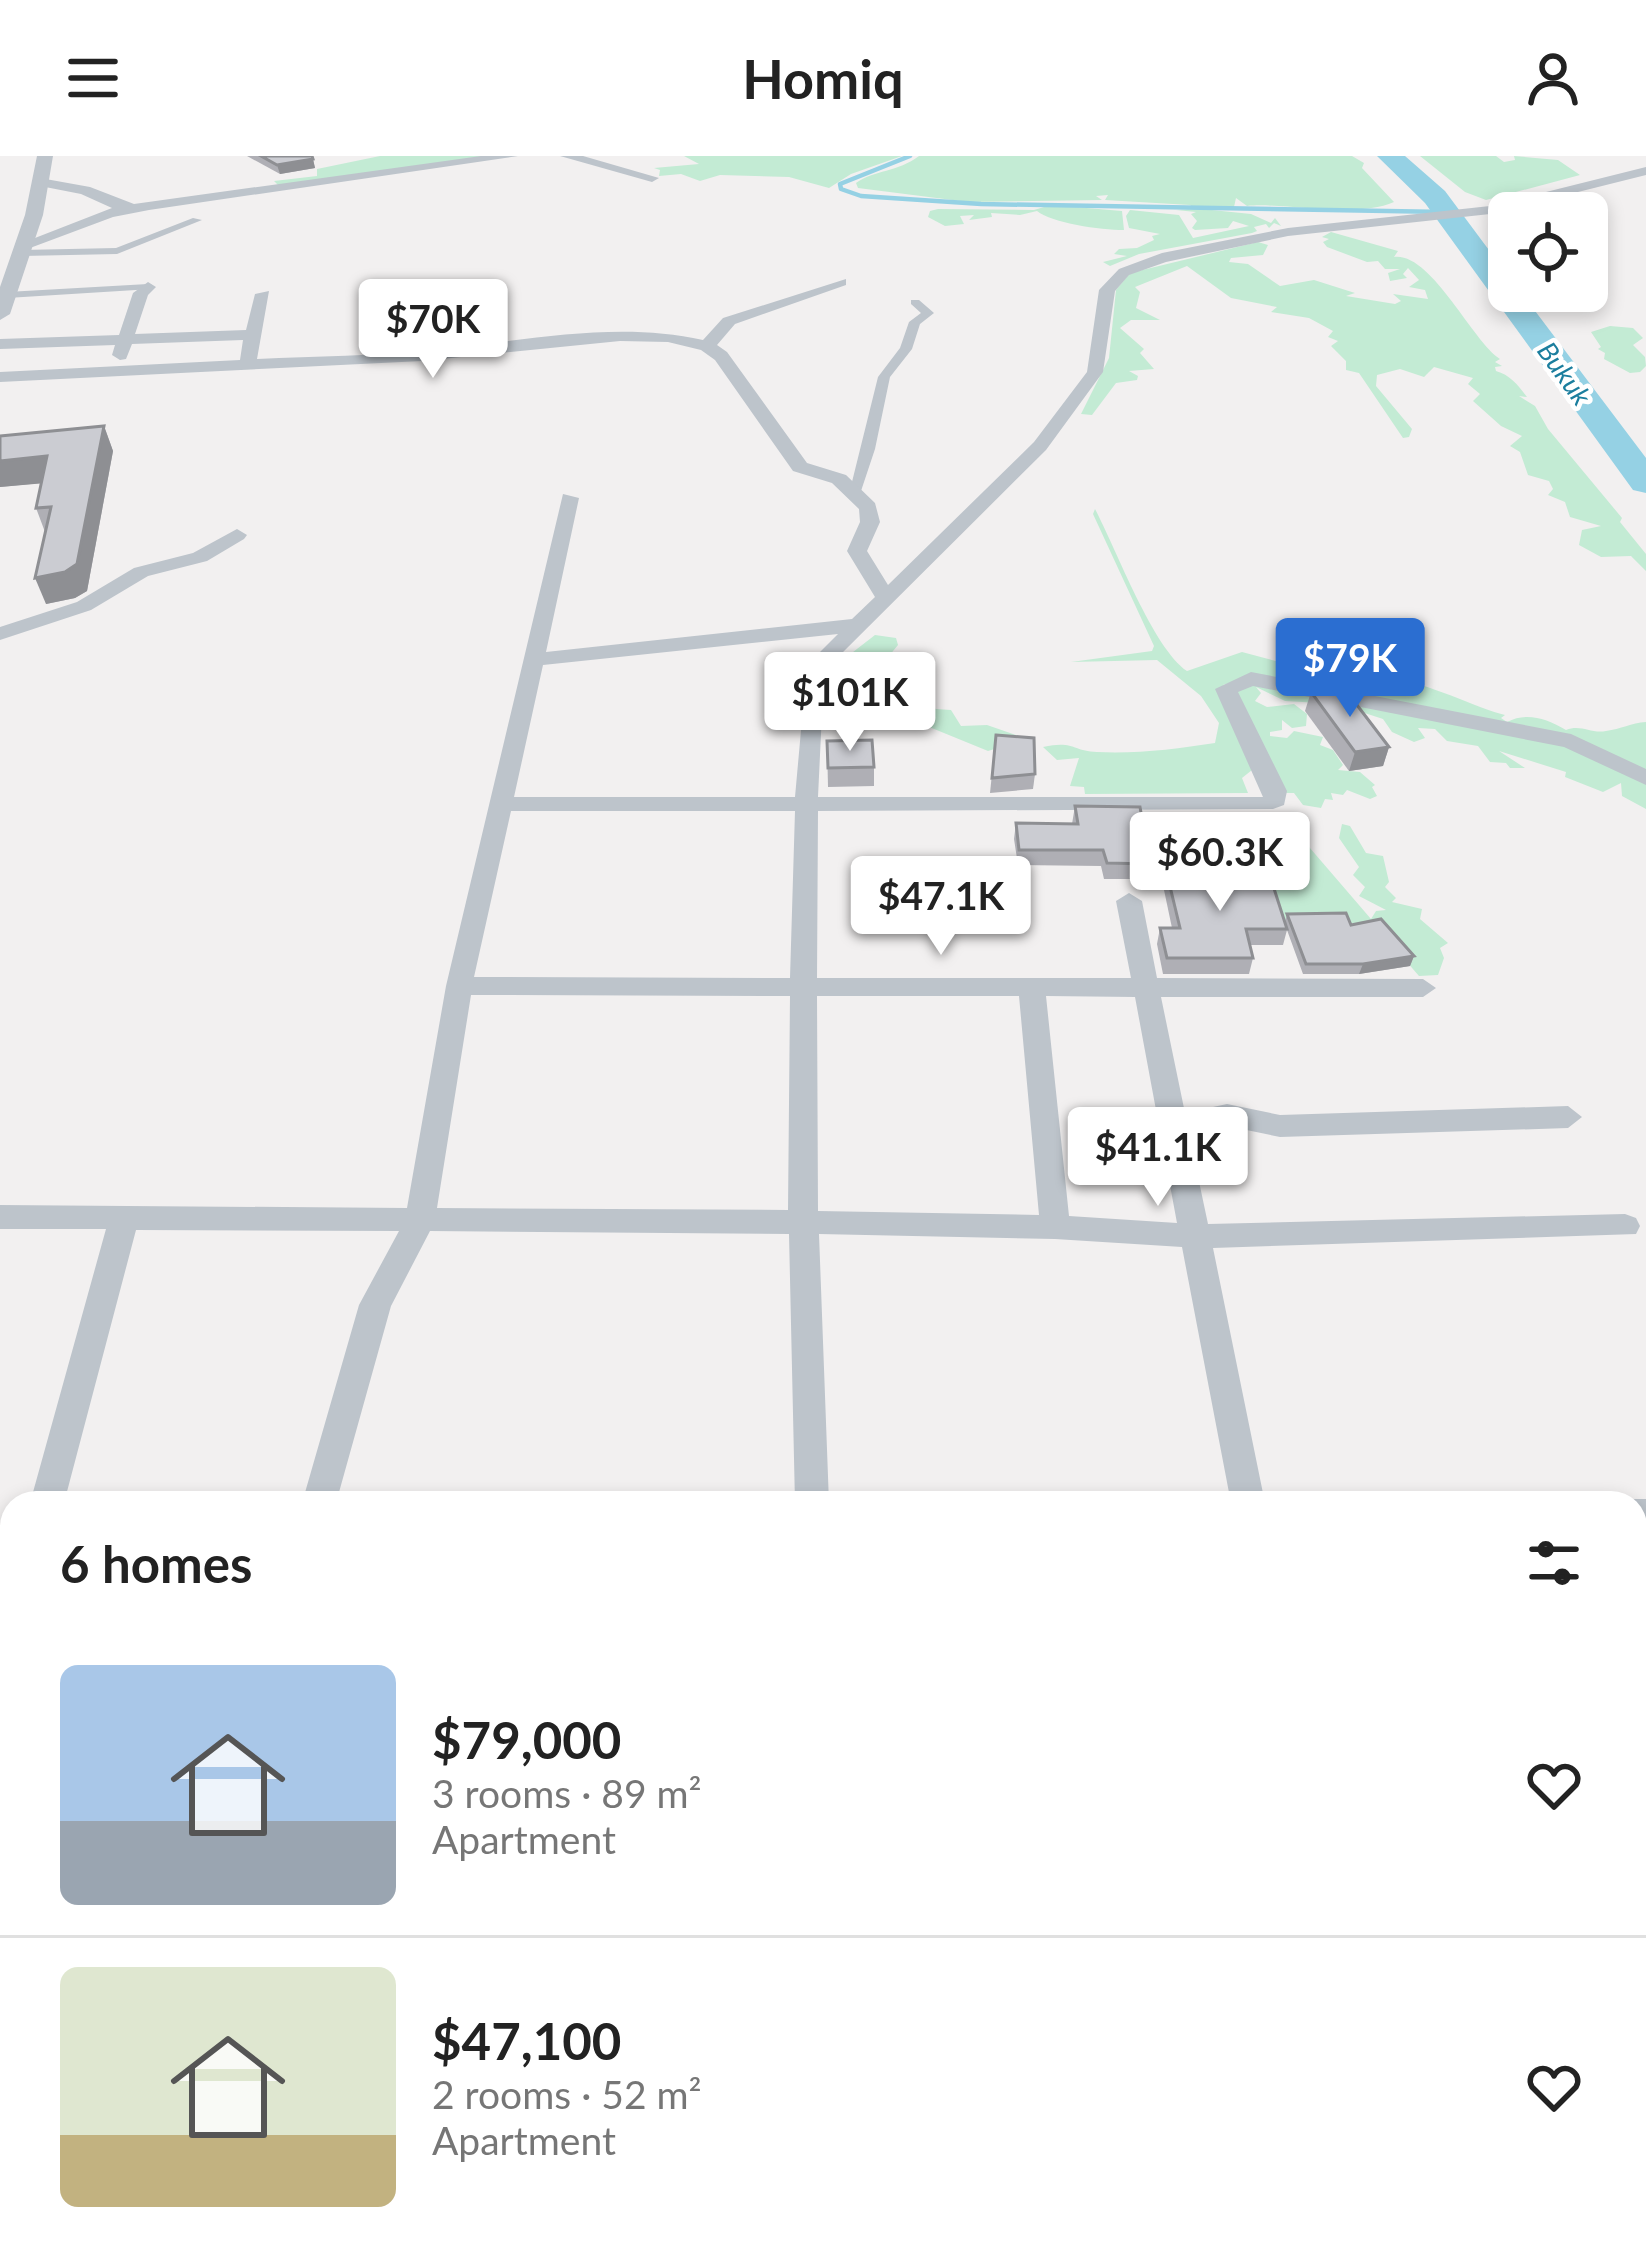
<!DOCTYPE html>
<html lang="en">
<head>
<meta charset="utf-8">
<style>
	body { margin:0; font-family:Lato,sans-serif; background:#f2f2f2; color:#222; height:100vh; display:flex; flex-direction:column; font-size:45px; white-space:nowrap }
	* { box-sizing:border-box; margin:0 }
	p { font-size:39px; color:#767676 }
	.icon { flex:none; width:66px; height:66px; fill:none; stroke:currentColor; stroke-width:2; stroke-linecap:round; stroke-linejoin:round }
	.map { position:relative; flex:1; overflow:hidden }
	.side { position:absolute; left:0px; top:1335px; width:1647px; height:771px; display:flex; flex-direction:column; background:#fff; border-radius:36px 36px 0 0; box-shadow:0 6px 18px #0003 }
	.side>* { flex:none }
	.controls { position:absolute; left:1488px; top:36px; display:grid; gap:24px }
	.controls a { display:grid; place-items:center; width:120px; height:120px; border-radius:18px; background:#fff; box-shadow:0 6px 18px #0003; font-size:60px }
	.price { position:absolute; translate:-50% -102px; padding:0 27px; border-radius:12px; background:#fff; color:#222; font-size:39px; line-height:78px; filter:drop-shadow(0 3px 6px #0008) }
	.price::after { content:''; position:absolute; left:50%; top:72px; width:36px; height:27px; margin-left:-18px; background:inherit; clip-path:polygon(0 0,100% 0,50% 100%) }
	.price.on { background:#2b6ed1; color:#fff }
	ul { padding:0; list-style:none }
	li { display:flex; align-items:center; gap:36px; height:300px; padding:0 60px }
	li+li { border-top:3px solid #e0e0e0 }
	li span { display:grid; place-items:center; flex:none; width:336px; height:240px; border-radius:18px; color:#555 }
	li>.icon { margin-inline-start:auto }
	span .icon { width:144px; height:144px; fill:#fffc; stroke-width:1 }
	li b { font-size:51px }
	h2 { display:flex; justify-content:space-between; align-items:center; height:144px; padding:0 60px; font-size:51px }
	header { display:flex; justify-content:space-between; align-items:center; height:156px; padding:0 60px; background:#fff; font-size:54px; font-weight:700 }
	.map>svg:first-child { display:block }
</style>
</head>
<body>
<header><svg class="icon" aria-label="menu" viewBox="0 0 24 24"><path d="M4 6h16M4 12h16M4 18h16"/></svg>Homiq<svg class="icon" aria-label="person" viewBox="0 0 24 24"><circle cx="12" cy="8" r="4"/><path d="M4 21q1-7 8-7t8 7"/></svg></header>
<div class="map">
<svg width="1646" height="2105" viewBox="0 0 1646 2105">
	<rect width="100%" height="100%" fill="#f2f0f0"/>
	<!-- green -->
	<g fill="#c3ebd4">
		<polygon points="380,0 492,0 278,29 274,25 317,20 317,13"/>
		<polygon points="684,0 902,0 851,18 829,32 789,21 720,19 700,25 681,18 659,20 660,14 654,12 699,8"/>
		<path d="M919,0H1352L1364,7L1362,12L1394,46C1356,63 1282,46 1247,50L1236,42L1234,51L1202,53L1251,58L1271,67L1275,62L1281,70L1274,67L1269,72L1266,68L1254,71L1257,75L1252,77L1139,98L1110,110L1103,106L1127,100L1114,98L1119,93L1137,92L1154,84L1152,80L1160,78L1129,72L1126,60L1130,54L1179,59L1193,82L1249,70L1233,65L1228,72L1195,74L1192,72L1197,65L1191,58L1196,56L1176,54L1195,53L1190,49L1105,44L1108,39L1096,40L1102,44L968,46L858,32L856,27C874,14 898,16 919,0Z"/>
		<polygon points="1420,0 1496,0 1504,6 1515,4 1514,0 1558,4 1580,19 1486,44 1465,36"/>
		<path d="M1051,49L1122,55L1124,74C1100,74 1052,67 1037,55L1020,59L991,57L992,61L969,64L974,59L960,60L964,68L945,70L928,61L930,55L938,53L1034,54Z"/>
		<path d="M1331,76L1398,95L1394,101C1431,96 1472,185 1500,203L1495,206L1502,210L1495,211L1496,215C1510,219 1518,229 1527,241L1519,240L1535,250L1548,273L1622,362L1620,366L1646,398V415L1631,400L1601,401L1579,389L1582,374L1601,370L1570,361L1565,346L1548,339L1553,333L1549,325L1528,319L1520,296L1510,290L1522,280L1501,270L1473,245L1480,238L1468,228L1473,222L1434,211L1424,221L1400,213L1377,219L1376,230L1412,273L1409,281L1403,282L1359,217L1346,214V205L1331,190L1338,185L1328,181L1333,175L1309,162L1271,156L1277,151L1231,142L1187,110L1135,131L1140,136L1136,152L1160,164H1131L1120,172L1144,193L1140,197L1154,213L1129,215L1138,220L1137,224L1116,227L1092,259L1081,258L1109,202L1116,134L1130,117L1258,86L1268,89L1263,99L1231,102L1229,106L1248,108L1280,130L1314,124L1355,137L1346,140L1395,148L1401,145L1393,138L1428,143L1425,134L1409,131L1419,124L1408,112L1403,118L1407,122L1390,125L1388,117L1400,113H1385L1378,105L1367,106L1327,91L1323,86L1329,83L1322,81Z"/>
		<polygon points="1610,170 1633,172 1643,182 1633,189 1645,201 1646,210 1640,216 1630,217 1604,203 1605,197 1598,193 1601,191 1591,176"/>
		<path d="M1095,353C1117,395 1153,492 1187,515L1242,496L1316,516L1367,519L1381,527C1405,514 1473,552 1505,559L1501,562L1507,566C1526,556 1546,562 1566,574C1581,568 1591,578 1606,575C1621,573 1631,567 1646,566V653L1622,640L1621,627L1603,636L1565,621L1566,616L1499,595L1525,612H1510L1506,607L1490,606L1478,590L1447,585L1435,573L1418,572L1425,582L1414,586L1392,576L1383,563L1337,548L1285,545L1256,531L1261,537L1255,545L1267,551L1294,548L1307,558L1306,570L1292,572L1282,564V574L1270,576V580L1287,582L1294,575L1323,581L1320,589L1333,594L1343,609L1338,614L1360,616L1375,629L1372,631L1377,640L1370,643L1347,634L1343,639L1331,637L1333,644L1325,643L1321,652L1303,649L1294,637H1280L1238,558L1236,525L1223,529L1252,614L1242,622L1248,637L1085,638L1084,631L1070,630L1079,602L1057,604L1043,591C1074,584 1072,595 1097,596C1136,598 1177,593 1215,587L1219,567L1201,540L1157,504L1071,506L1152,495L1154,490L1093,358Z"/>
		<polygon points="875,479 896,482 898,489 884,506 889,515 879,520 890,523 891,529 936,553 951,554 961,570 987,569 1027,583 988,595 824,528 835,510"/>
		<polygon points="1216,658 1266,658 1271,670 1291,670 1371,763 1376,755 1386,754 1359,740 1365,731 1353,719 1359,711 1339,682 1342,668 1350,670 1366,697 1383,700 1389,726 1385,731 1396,742 1392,746 1422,753 1420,763 1448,787 1440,792 1444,802 1438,819 1419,820 1373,767 1274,768 1257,712 1241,712 1243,721 1165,724 1163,714 1146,714 1145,708 1160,707 1153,677 1161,676 1160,668 1109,659 1191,659 1197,676 1214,675"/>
	</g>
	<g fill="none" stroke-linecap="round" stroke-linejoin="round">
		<!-- stream -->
		<polyline stroke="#95d1e4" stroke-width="4.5" points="910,0 840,28 841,33 861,40 981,48 1445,56"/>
		<!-- river -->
		<polygon fill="#95d1e4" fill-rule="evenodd" points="1377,0 1405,0 1445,35 1509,121 1509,135 1520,135 1646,302 1646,337 1633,334 1425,47"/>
		<!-- pedestrian -->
		<g fill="#bdc4cb" fill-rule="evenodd">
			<polygon points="193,62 202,64 117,98 22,100 17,97 22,94 116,92"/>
			<polygon points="148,128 152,129 152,133 7,142 1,139 7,136"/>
			<polygon points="911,144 919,144 934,157 920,168 912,193 890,221 875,293 861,335 849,338 878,221 900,192 909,166 921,157 911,148"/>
		</g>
		<!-- minor -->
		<g fill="#bdc4cb" fill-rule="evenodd">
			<polygon points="481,0 518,0 149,54 113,61 30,92 17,89 112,52 81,38 35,29 40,22 90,31 134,48"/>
			<polygon points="560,0 583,0 659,22 652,26"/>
			<path d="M1646,11V19L1490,58L1288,80L1166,106L1129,119L1115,135L1103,216L1046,294L833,506L822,557L818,641H1263L1215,533L1251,516L1571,578L1646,613V629L1564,591L1253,530L1238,536L1287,635L1284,649L1273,653L818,655L817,822H1131L1116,745L1129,737L1142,745L1157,822L1423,823L1436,832L1423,841H1161L1185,957L1227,948L1280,959L1568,950L1582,961L1568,972L1280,981L1227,970L1199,975L1190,983L1208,1068L1625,1058L1636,1062L1640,1070L1636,1078L1213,1092L1265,1347H1231L1182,1091L1055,1083L819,1078L829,1347H795L789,1078L430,1075L391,1150L336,1347H302L359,1149L399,1075L136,1074L64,1347H30L106,1073H0V1049L407,1052L446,830L563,338L579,342L546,496L852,463L875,441L847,395L860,366L859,353L832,327L793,315L715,204L701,194L668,186L620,185L422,205L0,226V216L240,204L243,184L132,188L126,203L120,204L112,199L115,189L0,193V183L119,179L133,137L148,126L156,131L148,139L135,178L246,174L255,138L269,135L257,203C316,200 375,200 434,194C522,185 616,164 703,184L723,162L846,123V129L735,168L717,189L727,196L807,307L846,319L875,347L880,366L867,395L888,429L1034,286L1087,216L1099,134L1119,113L1162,97L1288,72L1490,50ZM838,478L812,504L805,530L795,641H514L543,509ZM511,655H795L790,822L474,821ZM471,839L790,840L788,1054L437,1052ZM817,840H1019L1039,1059L818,1055ZM1046,840L1135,841L1177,1067L1069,1060Z"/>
			<polygon points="237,373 247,379 244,383 207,405 148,420 91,454 0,484 0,471 77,446 134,412 193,397"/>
			<polygon points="1635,1343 1646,1343 1646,1375 1635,1375 1635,1347 1625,1347"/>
			<polygon points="12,1434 12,1498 0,1502 0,1439"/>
			<rect x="0" y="1681" width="12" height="40"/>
			<rect x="1635" y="1690" width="11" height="40"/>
			<polygon points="130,2094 176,2094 174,2105 128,2105"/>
			<rect x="789" y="2094" width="46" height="11"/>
			<polygon points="1354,2094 1400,2094 1402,2105 1356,2105"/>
		</g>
		<!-- tertiary -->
		<polygon fill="#bdc4cb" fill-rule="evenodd" points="37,0 53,0 43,59 10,158 0,164 0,131 25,59"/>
	</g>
	<!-- wall -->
	<g fill="#afafb5">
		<polygon points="247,0 312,0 315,12 280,18"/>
		<polygon points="104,270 113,295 87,435 75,442 46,448 45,376 36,352 41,327 0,331 0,280"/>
		<polygon points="1311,536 1389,591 1383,610 1349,615 1305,555"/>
		<polygon points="996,579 1035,618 1033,633 990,637"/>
		<polygon points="827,585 874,611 874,630 828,631"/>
		<polygon points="1075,650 1150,708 1147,723 1104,723 1101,710 1018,709 1014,683 1016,667 1072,668"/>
		<polygon points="1167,718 1285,766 1287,758 1351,769 1414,800 1410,810 1359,818 1303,818 1287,774 1283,789 1250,789 1253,802 1249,818 1163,818 1157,788 1160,772 1172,772 1164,734"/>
	</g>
	<!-- shaded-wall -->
	<g fill="#8e8f93">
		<polygon points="313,3 315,12 280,18 277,9"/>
		<polygon points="104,270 113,295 87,435 75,442 46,448 35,422"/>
		<polygon points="47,300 57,326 0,331 0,305"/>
		<polygon points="1389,591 1383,610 1349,615 1355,596"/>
		<polygon points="1414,800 1410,810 1359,818 1363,808"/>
	</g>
	<!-- building -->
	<g fill="#cbccd2" stroke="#8e8f93" stroke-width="3">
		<polygon points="261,0 312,0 313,3 277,9"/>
		<polygon points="104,270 77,408 65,416 35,422 51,351 36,352 47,300 0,305 0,280"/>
		<polygon points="1344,532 1389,591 1355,596 1311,536"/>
		<polygon points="996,579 1034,582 1035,618 992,622"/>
		<polygon points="872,584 874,611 828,612 827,585"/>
		<polygon points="1075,650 1140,651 1150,708 1107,707 1103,694 1019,694 1016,667 1078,668"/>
		<polygon points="1269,717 1287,773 1246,773 1253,802 1167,802 1160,772 1180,772 1167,718"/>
		<polygon points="1346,757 1351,769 1381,763 1414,800 1363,808 1306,808 1287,758"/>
	</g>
	<g text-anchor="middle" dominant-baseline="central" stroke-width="9" stroke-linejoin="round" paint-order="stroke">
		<!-- far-water labels -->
		<g font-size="27" font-style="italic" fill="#1b7e9e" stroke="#fff">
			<text transform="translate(1565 217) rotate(54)">Bukuk</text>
		</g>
	</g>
</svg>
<div class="controls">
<a><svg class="icon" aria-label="locate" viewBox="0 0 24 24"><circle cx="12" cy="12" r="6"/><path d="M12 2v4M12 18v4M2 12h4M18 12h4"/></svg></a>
</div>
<b class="price" style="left:433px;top:225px">$70K</b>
<b class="price on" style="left:1350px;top:564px">$79K</b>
<b class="price" style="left:850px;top:598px">$101K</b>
<b class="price" style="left:1220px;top:758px">$60.3K</b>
<b class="price" style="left:941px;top:802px">$47.1K</b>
<b class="price" style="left:1158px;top:1053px">$41.1K</b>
<section class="side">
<h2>6 homes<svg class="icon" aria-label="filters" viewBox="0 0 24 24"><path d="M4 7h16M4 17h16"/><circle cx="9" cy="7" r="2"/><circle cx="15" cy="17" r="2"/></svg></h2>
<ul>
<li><span style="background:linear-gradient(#a9c7e8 65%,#9aa5b1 0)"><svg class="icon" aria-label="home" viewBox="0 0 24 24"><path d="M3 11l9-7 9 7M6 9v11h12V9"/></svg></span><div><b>$79,000</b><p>3 rooms · 89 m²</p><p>Apartment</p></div><svg class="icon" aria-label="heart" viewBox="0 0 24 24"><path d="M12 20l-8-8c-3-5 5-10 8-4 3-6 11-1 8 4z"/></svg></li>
<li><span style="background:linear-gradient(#dfe7d0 70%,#c2b280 0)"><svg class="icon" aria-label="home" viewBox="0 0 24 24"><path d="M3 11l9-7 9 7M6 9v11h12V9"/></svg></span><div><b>$47,100</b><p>2 rooms · 52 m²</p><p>Apartment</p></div><svg class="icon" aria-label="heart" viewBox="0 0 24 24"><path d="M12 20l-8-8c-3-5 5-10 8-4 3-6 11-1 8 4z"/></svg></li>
</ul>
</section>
</div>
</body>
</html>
